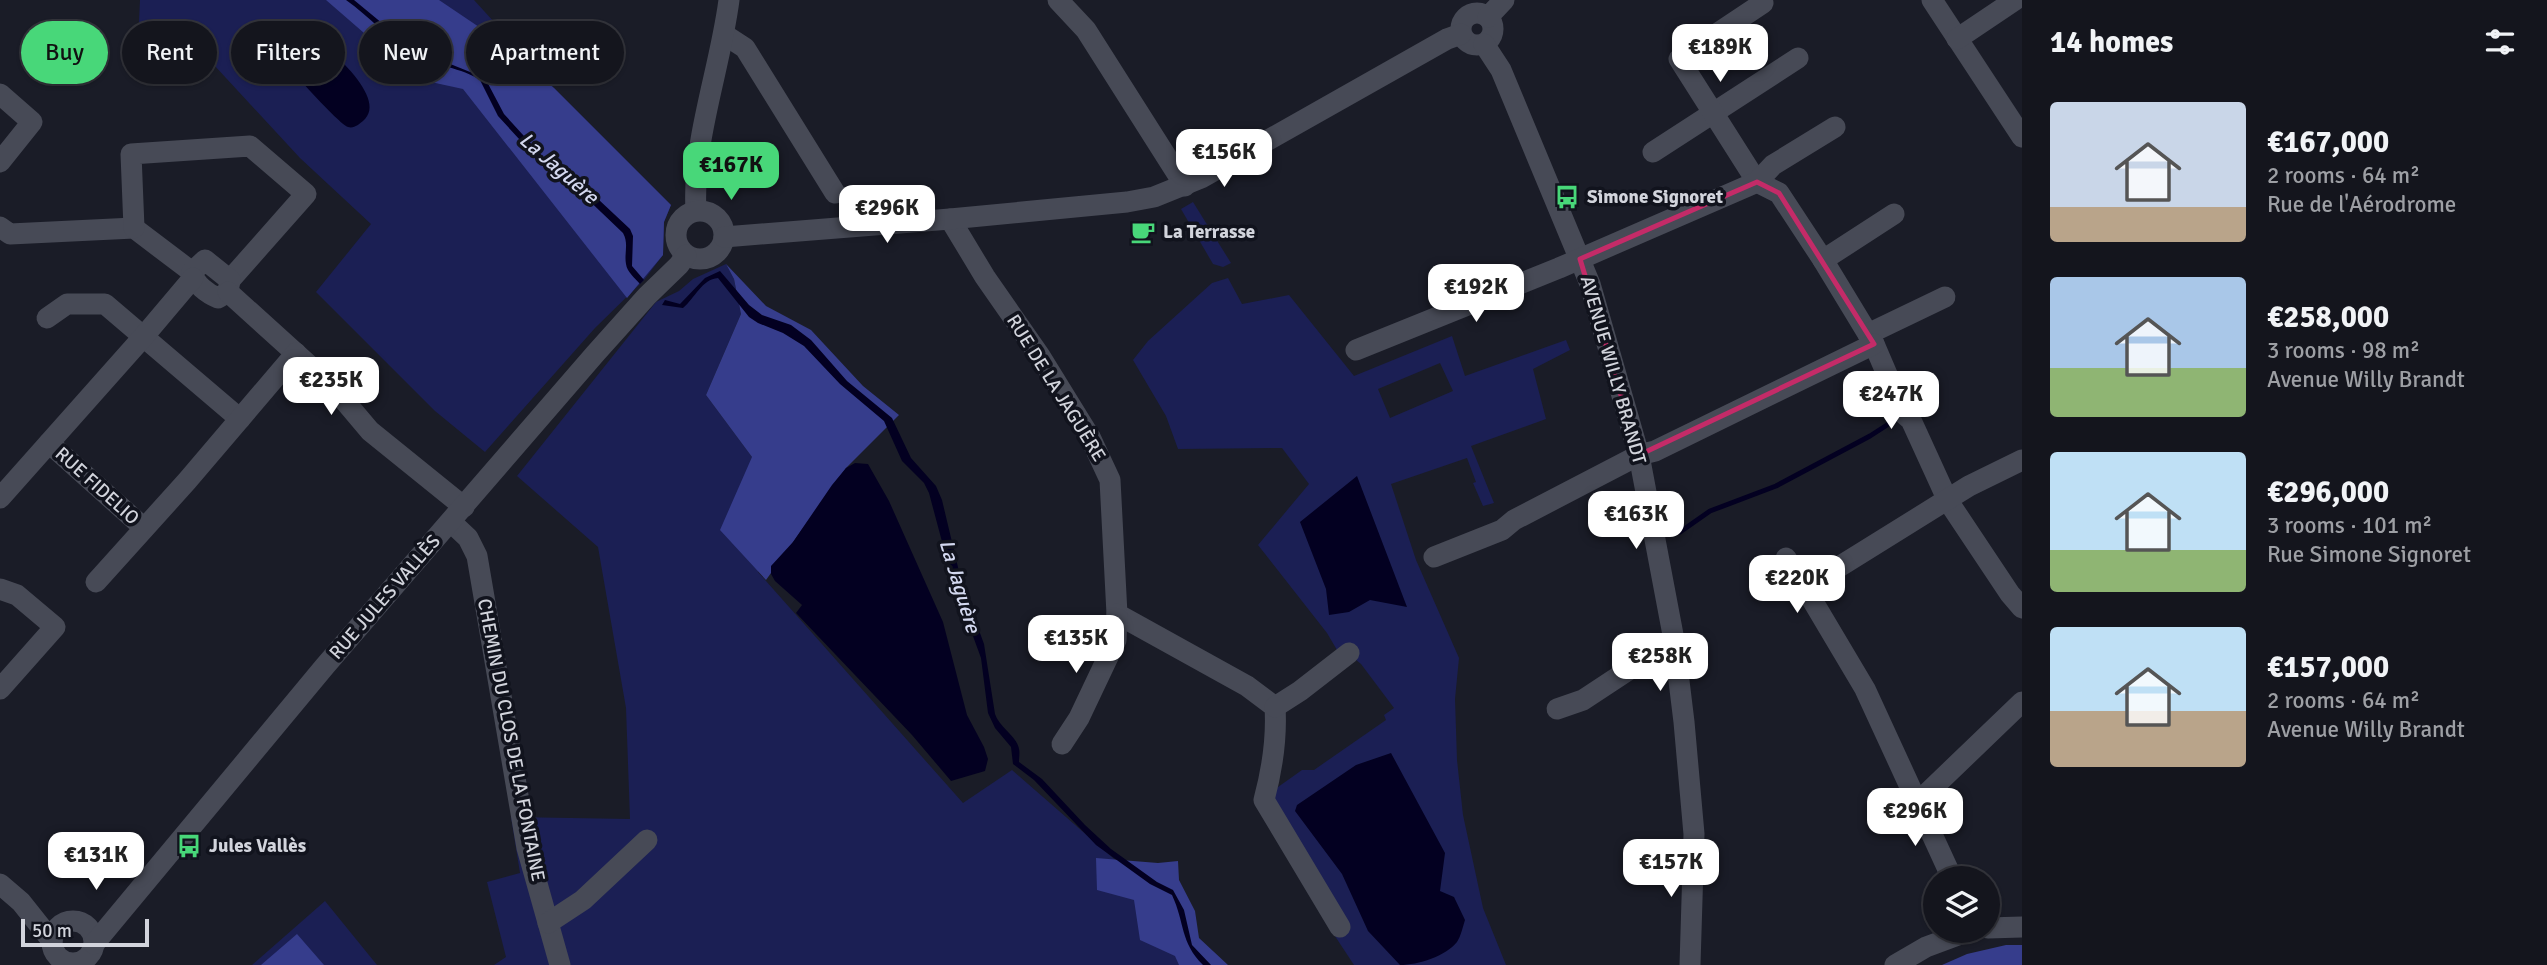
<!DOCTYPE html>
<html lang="en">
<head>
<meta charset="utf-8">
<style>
	body { margin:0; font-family:Signika,sans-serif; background:#21222a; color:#f1f3f6; height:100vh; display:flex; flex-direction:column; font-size:26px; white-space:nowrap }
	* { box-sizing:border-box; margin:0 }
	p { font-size:23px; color:#9d9fa4 }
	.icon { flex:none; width:38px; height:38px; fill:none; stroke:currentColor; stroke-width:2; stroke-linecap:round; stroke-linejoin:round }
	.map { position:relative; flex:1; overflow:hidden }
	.sheet { display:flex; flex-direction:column; background:#14151d; width:525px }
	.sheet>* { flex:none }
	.guide { position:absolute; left:21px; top:21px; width:665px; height:63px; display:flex; gap:14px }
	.controls { position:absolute; left:1923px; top:866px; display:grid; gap:14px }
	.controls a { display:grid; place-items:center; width:77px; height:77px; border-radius:50%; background:#14151d; box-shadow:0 2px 5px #0004,0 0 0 2px #33343b; font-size:35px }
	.scale { position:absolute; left:21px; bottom:18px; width:128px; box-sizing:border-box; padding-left:7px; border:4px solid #d2d4dc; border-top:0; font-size:19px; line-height:24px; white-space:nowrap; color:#d2d4dc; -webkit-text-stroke:5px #11131d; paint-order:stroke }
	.price { position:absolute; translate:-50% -60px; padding:0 16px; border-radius:14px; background:#fff; color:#222; font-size:23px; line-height:46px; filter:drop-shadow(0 2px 4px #0008) }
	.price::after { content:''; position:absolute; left:50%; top:42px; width:21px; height:16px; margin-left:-10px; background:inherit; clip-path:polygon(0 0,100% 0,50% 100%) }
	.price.active { background:#48d779; color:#111 }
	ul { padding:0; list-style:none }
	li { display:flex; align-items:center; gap:21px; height:175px; padding:0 28px }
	li span { display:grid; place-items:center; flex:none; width:196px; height:140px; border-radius:7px; color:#555 }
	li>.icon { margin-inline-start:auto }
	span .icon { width:84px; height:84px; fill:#fffc; stroke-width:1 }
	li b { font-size:30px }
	h2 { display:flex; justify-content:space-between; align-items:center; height:84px; padding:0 28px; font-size:30px }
	.tag { padding:0 24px; border-radius:32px; background:#14151d; box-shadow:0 2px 5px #0004,0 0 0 2px #33343b; font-size:24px; line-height:63px }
	.tag.active { background:#48d779; color:#111 }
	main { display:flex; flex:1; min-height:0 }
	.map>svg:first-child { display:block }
</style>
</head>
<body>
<main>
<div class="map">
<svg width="2022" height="965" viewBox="0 0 2022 965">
	<rect width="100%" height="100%" fill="#1a1c27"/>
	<!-- green -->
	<g fill="#1b1f54" fill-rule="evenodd">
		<polygon points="140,0 474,0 554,88 671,205 664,222 663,255 644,280 595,328 485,452 435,411 316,292 371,224 300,158 214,65 139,22"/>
		<polygon points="1193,202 1231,263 1223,267 1213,264 1181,209"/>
		<polygon points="726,264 734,279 741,314 706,395 752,457 758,572 963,803 1012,770 1152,892 1189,965 494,965 506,957 487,882 520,873 511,817 630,819 626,708 598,547 517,476 656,302 679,291 693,279"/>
		<path d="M1228,278L1242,304L1289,295L1354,376L1452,336L1465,376L1566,340L1570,350L1533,369L1546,419L1471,446L1494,503L1483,506L1473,483L1476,482L1467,458L1391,484L1416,560L1459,658L1455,699L1457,760L1463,815L1483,908L1506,965H1354L1333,933L1271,792L1302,770H1314L1324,763L1386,720L1384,715L1394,708L1361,664L1344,650H1337L1327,633L1258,545L1309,484L1282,448L1178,449L1166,416L1133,360L1148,341L1212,283ZM1440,363L1453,391L1390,418L1378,389Z"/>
		<polygon points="325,901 377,965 252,965"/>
	</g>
	<!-- forest -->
	<g fill="#363d8c">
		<polygon points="326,0 439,0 482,29 554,88 671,205 664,222 663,255 627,298 463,89 417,79"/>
		<polygon points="726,264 766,306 811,330 863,386 899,415 846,468 766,580 720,530 752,457 706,395 741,314 734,279"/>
		<polygon points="1096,858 1158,863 1178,861 1179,880 1195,911 1199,938 1228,965 1179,965 1175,956 1140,940 1134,900 1097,890"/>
		<polygon points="297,934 324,965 261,965"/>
		<polygon points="2006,945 2022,945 2022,965 1942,965 1967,954"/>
	</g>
	<!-- water -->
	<g fill="#030021">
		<path d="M346,0H354L400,38L423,53L485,78L504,114L544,158L566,169L630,229L633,236L632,266L644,280L640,284C635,278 627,272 626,264C624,253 629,244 623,233L557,170L543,165L498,116L480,80C463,68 434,66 414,54C388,39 370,17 346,0Z"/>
		<path d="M292,21L298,22C315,37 393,97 363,121C359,124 354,129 348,127C339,124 285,65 282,56C277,42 283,31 292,21Z"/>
		<path d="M720,271L749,305L762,315L791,325L811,340L847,381L892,418L911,458L936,486L942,500L962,584L984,644L995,714C999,727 1017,736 1019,749C1020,753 1019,757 1019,762L1042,779L1085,825L1111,849L1157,882L1173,890L1184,910L1192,945L1211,965H1203C1180,942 1185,923 1172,895L1150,884L1096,845L1034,780L1013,764L1011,747L995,728L988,713L981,658L952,579L929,493L924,483L902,461L884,421L840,384L804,346L783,333L758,323L749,317L718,278C702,279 695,298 683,308L662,305L665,300L680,304L705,278Z"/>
		<polygon points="855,463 868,464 889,501 943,622 967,715 984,747 988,759 985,771 951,781 912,735 796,613 802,605 775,581 771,574 771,566 793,542 832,485 846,468"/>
		<polygon points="1357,476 1407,607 1370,600 1349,612 1329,615 1326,589 1300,522"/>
		<path d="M1391,753L1445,853L1440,891L1454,897L1465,920C1463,926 1461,936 1457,942C1446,956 1418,965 1400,965L1368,931L1342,874L1295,811L1297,805L1356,765Z"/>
	</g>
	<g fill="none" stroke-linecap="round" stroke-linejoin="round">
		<!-- stream -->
		<polyline stroke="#030021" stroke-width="5" points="1680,532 1710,511 1776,486 1870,436 1901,416"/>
		<!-- minor -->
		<g stroke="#474a56" stroke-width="21">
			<polyline points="1058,0 1086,30 1185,186"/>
			<polyline points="1932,0 2022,137"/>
			<circle cx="1477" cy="29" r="16"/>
			<polyline points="1488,17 1504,0"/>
			<polyline points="725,35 745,48 835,193"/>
			<polyline points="1957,39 2015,0"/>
			<polyline points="1484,44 1501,70 1590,284 1639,455 1674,640 1684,722 1694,834 1690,965"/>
			<polyline points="0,94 32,122 0,162"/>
			<polyline points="1653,152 1798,58"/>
			<polyline points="1757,182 1779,193 1823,260 1874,344 1904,414 1911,420 1948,501 2010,594 2022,608"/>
			<polyline points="1757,182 1679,59 1763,3"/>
			<path d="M696,211C692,141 720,70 729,0"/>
			<circle cx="700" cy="235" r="24"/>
			<path d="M950,219L985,277L1040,356L1090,437L1110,480L1117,614L1247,686L1275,707C1277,739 1272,770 1264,800L1340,927"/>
			<polyline points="0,227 10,234 134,228 192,272"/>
			<polyline points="134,228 131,154 250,146 306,194 230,280"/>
			<polyline points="724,237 950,219 1127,202 1154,197 1201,178 1447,39 1461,34"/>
			<path d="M205,260L230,280L228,292L218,298C208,294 194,284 192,272Z"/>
			<polyline points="1823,260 1894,214"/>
			<polyline points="228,292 332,386 370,431 464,507"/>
			<polyline points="47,318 67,304 105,304 240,419"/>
			<polyline points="1868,334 1945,297"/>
			<polyline points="1356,350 1559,268 1757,182 1773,165 1835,127"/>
			<polyline points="49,443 144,528"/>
			<polyline points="0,498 144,336 193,278"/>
			<polyline points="451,522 468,538 477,556 527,848 560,965"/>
			<polyline points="1434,557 1502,530 1514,520 1639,455 1655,451 1874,344"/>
			<polyline points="1786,558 1805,588"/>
			<polyline points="96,582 187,481 296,353"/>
			<polyline points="0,589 17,595 55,627 0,689"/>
			<polyline points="1275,707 1300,691 1349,653"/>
			<polyline points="1557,709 1583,700 1674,640"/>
			<polyline points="1062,744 1079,718 1116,640 1117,614"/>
			<polyline points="1919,801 2022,702"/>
			<polyline points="1952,878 1865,689 1805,588 1969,486 2022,460"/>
			<polyline points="0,884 21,902 52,941"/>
			<circle cx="73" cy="942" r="21"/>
			<polyline points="548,923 583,900 647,840"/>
			<polyline points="1988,928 2022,927"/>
			<polyline points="94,944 325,666 595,354 647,296 679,265 686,255"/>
			<polyline points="1895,965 1926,947 1969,931"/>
		</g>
	</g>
	<!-- marked area -->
	<path fill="none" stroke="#c42b68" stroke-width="5" stroke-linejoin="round" d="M1757,182L1779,193L1874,344L1639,455L1580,259Z"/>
	<!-- icons -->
	<defs>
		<g id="bus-bare" transform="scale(1.89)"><path d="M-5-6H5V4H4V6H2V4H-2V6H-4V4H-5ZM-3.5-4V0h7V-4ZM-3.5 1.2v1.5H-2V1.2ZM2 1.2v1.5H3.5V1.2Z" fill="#48d779" stroke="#11131d" stroke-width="2.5" paint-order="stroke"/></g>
		<g id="cafe-bare" transform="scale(1.89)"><path d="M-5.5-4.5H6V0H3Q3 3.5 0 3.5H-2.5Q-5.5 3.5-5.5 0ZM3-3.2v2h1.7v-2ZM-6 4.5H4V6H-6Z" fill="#48d779" stroke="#11131d" stroke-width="2.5" paint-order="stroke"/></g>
	</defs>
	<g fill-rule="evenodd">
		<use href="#bus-bare" x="1567" y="197"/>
		<use href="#cafe-bare" x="1143" y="232"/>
		<use href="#bus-bare" x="189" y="846"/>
	</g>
	<g text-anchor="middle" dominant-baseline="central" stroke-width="7" stroke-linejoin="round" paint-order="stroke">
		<!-- poi labels -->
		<g font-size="19" font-weight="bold" fill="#d2d4dc" stroke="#11131d" text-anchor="start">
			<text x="1587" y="197">Simone Signoret</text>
			<text x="1163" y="232">La Terrasse</text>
			<text x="209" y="846">Jules Vallès</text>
		</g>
		<!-- street labels -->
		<g font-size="19" fill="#d2d4dc" stroke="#11131d">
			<text transform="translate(1613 370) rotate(74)">AVENUE WILLY BRANDT</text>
			<text transform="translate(1056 388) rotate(58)">RUE DE LA JAGUÈRE</text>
			<text transform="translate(97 486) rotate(42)">RUE FIDELIO</text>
			<text transform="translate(385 597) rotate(-49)">RUE JULES VALLÈS</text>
			<text transform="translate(511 740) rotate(79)">CHEMIN DU CLOS DE LA FONTAINE</text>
		</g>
		<!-- water labels -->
		<g font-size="21" font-style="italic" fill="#d3d8ef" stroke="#11131d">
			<text transform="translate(559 168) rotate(41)">La Jaguère</text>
			<text transform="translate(960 586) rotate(73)">La Jaguère</text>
		</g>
	</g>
</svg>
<div class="controls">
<a><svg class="icon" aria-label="layers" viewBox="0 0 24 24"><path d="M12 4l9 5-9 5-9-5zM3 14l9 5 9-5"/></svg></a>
</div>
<div class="scale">50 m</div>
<b class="price" style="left:1720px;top:84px">€189K</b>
<b class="price" style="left:1224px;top:189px">€156K</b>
<b class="price active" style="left:731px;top:202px">€167K</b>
<b class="price" style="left:887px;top:245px">€296K</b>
<b class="price" style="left:1476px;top:324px">€192K</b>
<b class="price" style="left:331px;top:417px">€235K</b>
<b class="price" style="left:1891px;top:431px">€247K</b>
<b class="price" style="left:1636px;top:551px">€163K</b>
<b class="price" style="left:1797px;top:615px">€220K</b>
<b class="price" style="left:1076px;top:675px">€135K</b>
<b class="price" style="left:1660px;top:693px">€258K</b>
<b class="price" style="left:1915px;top:848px">€296K</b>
<b class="price" style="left:96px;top:892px">€131K</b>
<b class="price" style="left:1671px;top:899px">€157K</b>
<div class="guide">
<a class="tag active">Buy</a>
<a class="tag">Rent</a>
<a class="tag">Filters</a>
<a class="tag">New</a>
<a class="tag">Apartment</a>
</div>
</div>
<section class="sheet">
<h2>14 homes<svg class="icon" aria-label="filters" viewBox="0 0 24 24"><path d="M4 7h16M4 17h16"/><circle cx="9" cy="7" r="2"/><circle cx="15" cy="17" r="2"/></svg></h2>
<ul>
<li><span style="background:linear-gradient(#c9d6e8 75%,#b9a48a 0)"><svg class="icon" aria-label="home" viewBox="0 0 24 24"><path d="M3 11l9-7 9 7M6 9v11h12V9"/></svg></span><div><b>€167,000</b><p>2 rooms · 64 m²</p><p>Rue de l'Aérodrome</p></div></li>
<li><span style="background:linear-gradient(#a9c7e8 65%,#8fb573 0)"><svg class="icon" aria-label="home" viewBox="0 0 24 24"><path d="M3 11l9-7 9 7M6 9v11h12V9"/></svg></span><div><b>€258,000</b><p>3 rooms · 98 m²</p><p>Avenue Willy Brandt</p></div></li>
<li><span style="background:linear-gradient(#bfe0f5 70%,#8fb573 0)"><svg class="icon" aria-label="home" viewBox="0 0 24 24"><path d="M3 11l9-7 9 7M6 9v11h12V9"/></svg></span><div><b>€296,000</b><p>3 rooms · 101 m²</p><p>Rue Simone Signoret</p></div></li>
<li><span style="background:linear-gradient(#bfe0f5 60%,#b9a48a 0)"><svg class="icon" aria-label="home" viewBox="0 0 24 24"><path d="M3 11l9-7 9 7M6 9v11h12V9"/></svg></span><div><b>€157,000</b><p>2 rooms · 64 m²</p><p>Avenue Willy Brandt</p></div></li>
</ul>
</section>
</main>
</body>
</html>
